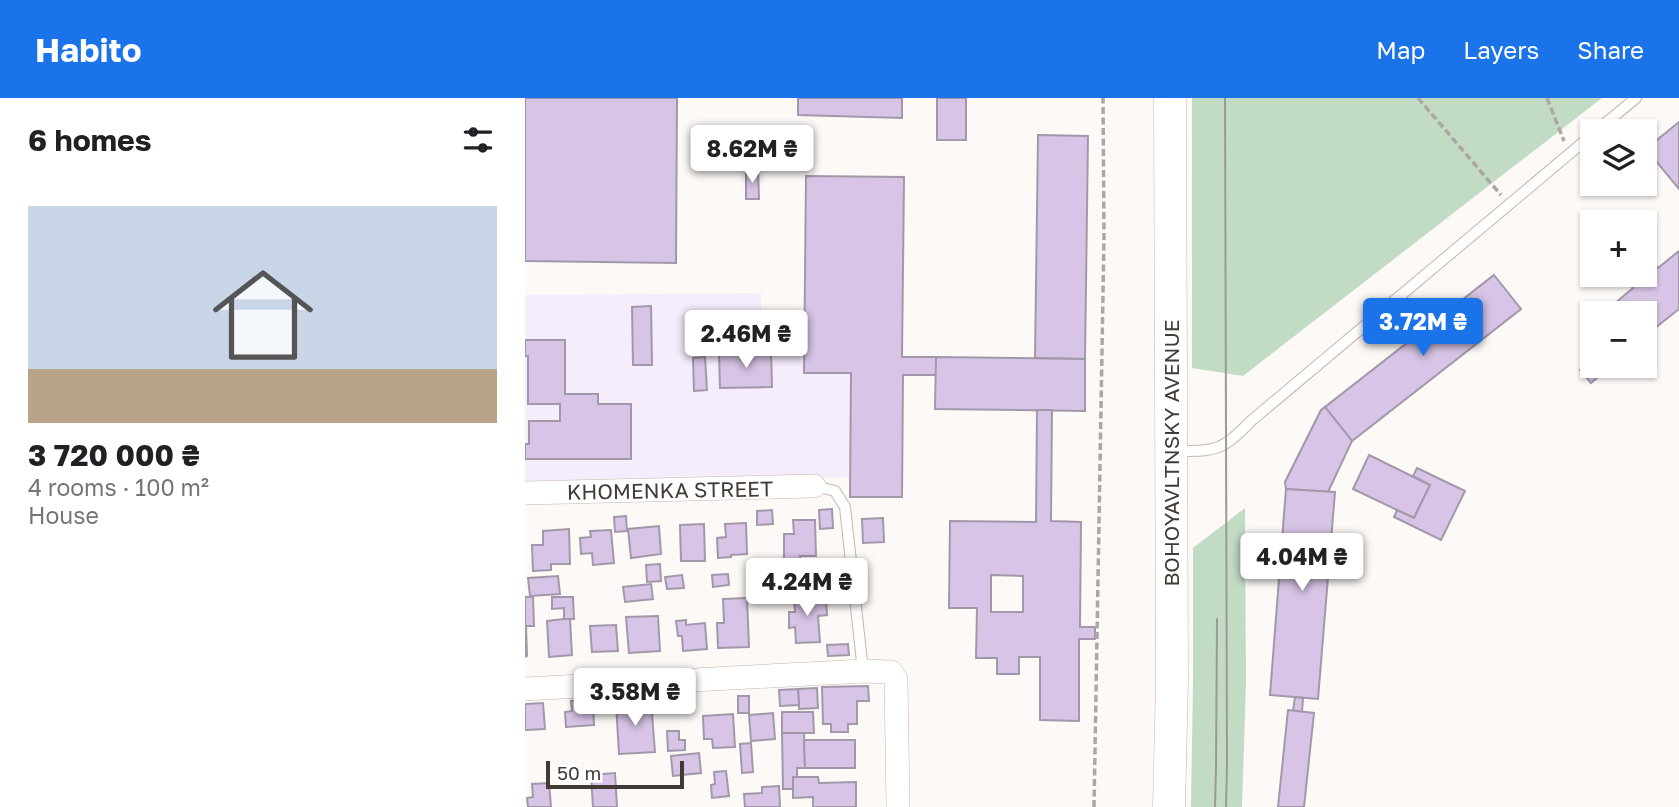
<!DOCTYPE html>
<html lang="en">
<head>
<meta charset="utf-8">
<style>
	body { margin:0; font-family:"Golos Text",sans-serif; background:#f6f6f6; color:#202124; height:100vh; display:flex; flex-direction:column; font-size:26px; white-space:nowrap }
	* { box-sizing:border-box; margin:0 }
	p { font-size:23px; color:#757577 }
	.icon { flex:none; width:38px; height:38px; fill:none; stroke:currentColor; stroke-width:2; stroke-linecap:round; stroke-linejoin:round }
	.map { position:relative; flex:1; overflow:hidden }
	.side { display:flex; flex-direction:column; background:#fff; width:525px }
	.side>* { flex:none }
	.buttons { position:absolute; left:1055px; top:21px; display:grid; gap:14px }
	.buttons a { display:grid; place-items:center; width:77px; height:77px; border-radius:0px; background:#fff; box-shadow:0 2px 5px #0004; font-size:35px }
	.scale { position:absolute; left:21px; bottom:18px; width:138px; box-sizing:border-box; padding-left:7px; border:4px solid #423a36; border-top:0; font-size:19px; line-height:24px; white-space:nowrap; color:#423a36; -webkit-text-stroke:5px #fff; paint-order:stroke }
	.price { position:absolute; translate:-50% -60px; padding:0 16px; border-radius:7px; background:#fff; color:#222; font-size:23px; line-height:46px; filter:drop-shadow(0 2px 4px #0008) }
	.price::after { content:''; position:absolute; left:50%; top:42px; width:21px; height:16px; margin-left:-10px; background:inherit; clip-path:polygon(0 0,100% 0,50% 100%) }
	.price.active { background:#1a73e8; color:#fff }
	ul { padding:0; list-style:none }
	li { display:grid; align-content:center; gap:14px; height:371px; padding:0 28px }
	li span { display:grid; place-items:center; height:217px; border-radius:0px; color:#555 }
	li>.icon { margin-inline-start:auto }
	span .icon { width:126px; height:126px; fill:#fffc; stroke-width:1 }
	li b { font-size:30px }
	h2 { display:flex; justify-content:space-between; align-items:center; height:84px; padding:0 28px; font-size:30px }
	header { display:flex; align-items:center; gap:42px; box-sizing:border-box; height:98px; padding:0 35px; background:#1a73e8; color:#fff }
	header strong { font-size:33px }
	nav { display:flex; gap:38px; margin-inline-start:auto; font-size:24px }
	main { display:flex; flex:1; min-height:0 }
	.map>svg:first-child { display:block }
</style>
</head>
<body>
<header>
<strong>Habito</strong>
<nav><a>Map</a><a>Layers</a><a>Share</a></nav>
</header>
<main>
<section class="side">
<h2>6 homes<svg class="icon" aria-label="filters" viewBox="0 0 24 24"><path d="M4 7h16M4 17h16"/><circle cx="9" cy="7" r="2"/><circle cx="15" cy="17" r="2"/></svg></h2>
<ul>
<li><span style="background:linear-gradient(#c9d6e8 75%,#b9a48a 0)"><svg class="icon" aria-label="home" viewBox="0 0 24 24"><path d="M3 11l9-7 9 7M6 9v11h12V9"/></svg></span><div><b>3 720 000 ₴</b><p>4 rooms · 100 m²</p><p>House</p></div></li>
</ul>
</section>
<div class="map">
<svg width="1154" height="709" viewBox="0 0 1154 709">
	<rect width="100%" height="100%" fill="#fdf9f7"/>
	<!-- commercial -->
	<polygon fill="#f5ecfc" points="236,195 236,212 280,218 279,275 326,275 326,379 0,387 0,197"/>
	<!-- green -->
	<g fill="#c2dbc5">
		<polygon points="667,0 1077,0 718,278 667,270"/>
		<polygon points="720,410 721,586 717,709 666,709 668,584 668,450"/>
	</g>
	<!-- building -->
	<g fill="#d8c4e6" stroke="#a198a9" stroke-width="2" fill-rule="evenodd">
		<polygon points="0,0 152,0 151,165 0,163"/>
		<polygon points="273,0 377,0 377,20 273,17"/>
		<rect x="412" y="0" width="29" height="42"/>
		<polygon points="1154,24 1154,91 1121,51"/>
		<polygon points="275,37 276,51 269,52 269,64 259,64 258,38"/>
		<polygon points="513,37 563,38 560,261 510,260"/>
		<polygon points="221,72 233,72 234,101 221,101"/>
		<polygon points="281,78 379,79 377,259 411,259 411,277 378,277 377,399 325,399 326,275 279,275"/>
		<polygon points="1154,153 1154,211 1120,238 1120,215 1087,215 1083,211 1108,190 1104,185 1114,177 1120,177 1120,172 1128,165 1133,170"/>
		<polygon points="969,177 996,211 827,343 800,309"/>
		<polygon points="126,208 127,267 108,267 107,209"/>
		<polygon points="0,242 40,242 40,296 73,296 73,306 106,306 106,361 0,361 0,346 4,346 4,323 35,323 35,306 3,306 3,258 0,258"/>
		<polygon points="246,253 247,289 195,290 194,254"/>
		<polygon points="180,259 182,292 169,293 168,260"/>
		<polygon points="411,259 560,261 560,313 410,311"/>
		<polygon points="1068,262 1068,268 1074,268 1079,274 1066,285 1055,272"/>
		<polygon points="800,309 827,343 803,394 761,391 760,384 796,312"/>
		<path d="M512,312H527L526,423L556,424L555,529H570V541H554V623L515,622V559H494V576H472V560H451L452,510H424L425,423L511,424ZM466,477L498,478V514H466Z"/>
		<polygon points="844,357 905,387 889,420 828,391"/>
		<polygon points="892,370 940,393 916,442 869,419 872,412 889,420 905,387 888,378"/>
		<polygon points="761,391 810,394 793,601 745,597"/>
		<polygon points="307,411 308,430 295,431 294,412"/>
		<polygon points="247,412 248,426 232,427 232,413"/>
		<polygon points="101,418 102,433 90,434 89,419"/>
		<polygon points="358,420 359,444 338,445 337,421"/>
		<polygon points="268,422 290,422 291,458 275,458 275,464 259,465 259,436 269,436"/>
		<polygon points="221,425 222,456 206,457 206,459 193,460 192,440 201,439 200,426"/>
		<polygon points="179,426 180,463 156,463 155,427"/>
		<polygon points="134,428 136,456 106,460 103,431"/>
		<polygon points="44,431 45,466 26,466 26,472 8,473 7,447 18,447 18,433"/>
		<polygon points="86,432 89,465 68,467 67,455 56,456 55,440 66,439 65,433"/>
		<polygon points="135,466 136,483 122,484 121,467"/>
		<polygon points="253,475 254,488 234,488 234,476"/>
		<polygon points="203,476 204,487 188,489 187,477"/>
		<polygon points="157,477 159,490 142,491 140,479"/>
		<polygon points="33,478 35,496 5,498 3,480"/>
		<polygon points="314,482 315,493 289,495 289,483"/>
		<polygon points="126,486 128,501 100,504 98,489"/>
		<polygon points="261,490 262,503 232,504 232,491"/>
		<polygon points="289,496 289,502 301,502 302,517 293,518 295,544 271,545 270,529 264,530 264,514 270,514 269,497"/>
		<polygon points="0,499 8,499 9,528 1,528 2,558 0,559"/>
		<polygon points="27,499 48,499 49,521 39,521 39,510 27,511"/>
		<polygon points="222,500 224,549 193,550 192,525 199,525 198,501"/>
		<polygon points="133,518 135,553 104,555 101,519"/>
		<polygon points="39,521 45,521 47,557 24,559 22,523"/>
		<polygon points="161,522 161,527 180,525 182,551 158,553 157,538 153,538 151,523"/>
		<polygon points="91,527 93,553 67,554 65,528"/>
		<polygon points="323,546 324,557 303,558 302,547"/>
		<polygon points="343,588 344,603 332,603 332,626 323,626 323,634 306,634 306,626 298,626 297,589"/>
		<polygon points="292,590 293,610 274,611 273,591"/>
		<polygon points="273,591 274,607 255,608 254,592"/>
		<polygon points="151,596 151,604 141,605 140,597"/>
		<rect x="213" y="598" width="11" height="17"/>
		<polygon points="770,599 778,600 777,614 768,613"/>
		<polygon points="68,602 69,627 41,629 40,614 47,613 46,603"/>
		<polygon points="126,604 130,654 94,656 91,606"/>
		<polygon points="18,605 20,631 0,632 0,606"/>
		<polygon points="763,612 789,615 779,709 753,709"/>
		<polygon points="257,614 288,614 289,635 257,635"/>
		<polygon points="248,615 250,641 226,643 224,617"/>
		<polygon points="208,616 210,649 188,650 187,641 179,641 178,618"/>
		<polygon points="142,633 154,633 154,642 160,642 160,652 143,653"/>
		<polygon points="257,635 279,635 280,670 272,670 272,679 268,679 268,691 258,691"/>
		<polygon points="279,642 330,642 330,670 280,670"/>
		<polygon points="226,645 228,674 217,675 215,646"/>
		<polygon points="174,655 176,675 148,678 146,658"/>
		<polygon points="201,673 204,698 187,700 186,687 190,686 189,674"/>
		<polygon points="90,675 92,709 68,709 66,677"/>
		<polygon points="268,679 293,679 294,685 331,684 331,709 288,709 288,699 268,700"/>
		<polygon points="24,685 26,709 3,709 2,700 8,699 7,686"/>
		<polygon points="254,688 255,709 220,709 219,696 237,695 237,689"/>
	</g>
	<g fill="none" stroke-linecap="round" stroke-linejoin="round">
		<!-- service casing -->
		<g stroke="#c8b5aa" stroke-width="12">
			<g id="service">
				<polyline points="1071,33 1111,0"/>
				<path d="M650,353C691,353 696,354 726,323L1068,36"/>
				<polyline points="289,388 310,393 320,409 338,573"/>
			</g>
		</g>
		<!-- minor casing -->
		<g stroke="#c8b5aa" stroke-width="24">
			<g id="minor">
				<polyline points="0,395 289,388"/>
				<polyline points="0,591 338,573 366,574 371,581 373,709"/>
			</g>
		</g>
		<!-- secondary casing -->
		<g stroke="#c8b5aa" stroke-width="33">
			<polyline id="secondary" points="644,709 647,584 645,0"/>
		</g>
		<!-- path -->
		<g stroke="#aca7a4" stroke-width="3.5" stroke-dasharray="7 3.5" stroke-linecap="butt">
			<polyline points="893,0 976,97"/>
			<polyline points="1022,0 1039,43"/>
			<polyline points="569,709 579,139 578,0"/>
		</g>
		<!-- service -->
		<use href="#service" stroke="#fff" stroke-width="10"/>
		<!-- minor -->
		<use href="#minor" stroke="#fff" stroke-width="23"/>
		<!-- secondary -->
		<use href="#secondary" stroke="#fff" stroke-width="32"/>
		<!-- tram -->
		<g stroke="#9e9895" stroke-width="2">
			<polyline points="700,0 702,668 701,709"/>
			<polyline points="690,709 691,669 692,521"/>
		</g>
	</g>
	<g text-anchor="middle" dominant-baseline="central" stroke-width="5" stroke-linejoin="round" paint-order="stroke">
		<!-- street labels -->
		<g font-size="21" fill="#423a36" stroke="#fff">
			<text transform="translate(646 355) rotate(-90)">BOHOYAVLTNSKY AVENUE</text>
			<text transform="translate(145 392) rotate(-1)">KHOMENKA STREET</text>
		</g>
	</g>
</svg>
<div class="buttons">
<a><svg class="icon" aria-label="layers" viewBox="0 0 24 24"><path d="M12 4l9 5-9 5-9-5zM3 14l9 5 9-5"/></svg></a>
<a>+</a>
<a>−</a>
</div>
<div class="scale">50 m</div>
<b class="price" style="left:227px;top:87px">8.62M ₴</b>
<b class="price active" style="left:898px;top:260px">3.72M ₴</b>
<b class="price" style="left:221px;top:272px">2.46M ₴</b>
<b class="price" style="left:777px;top:495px">4.04M ₴</b>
<b class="price" style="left:282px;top:520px">4.24M ₴</b>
<b class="price" style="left:110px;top:630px">3.58M ₴</b>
</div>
</main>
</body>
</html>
